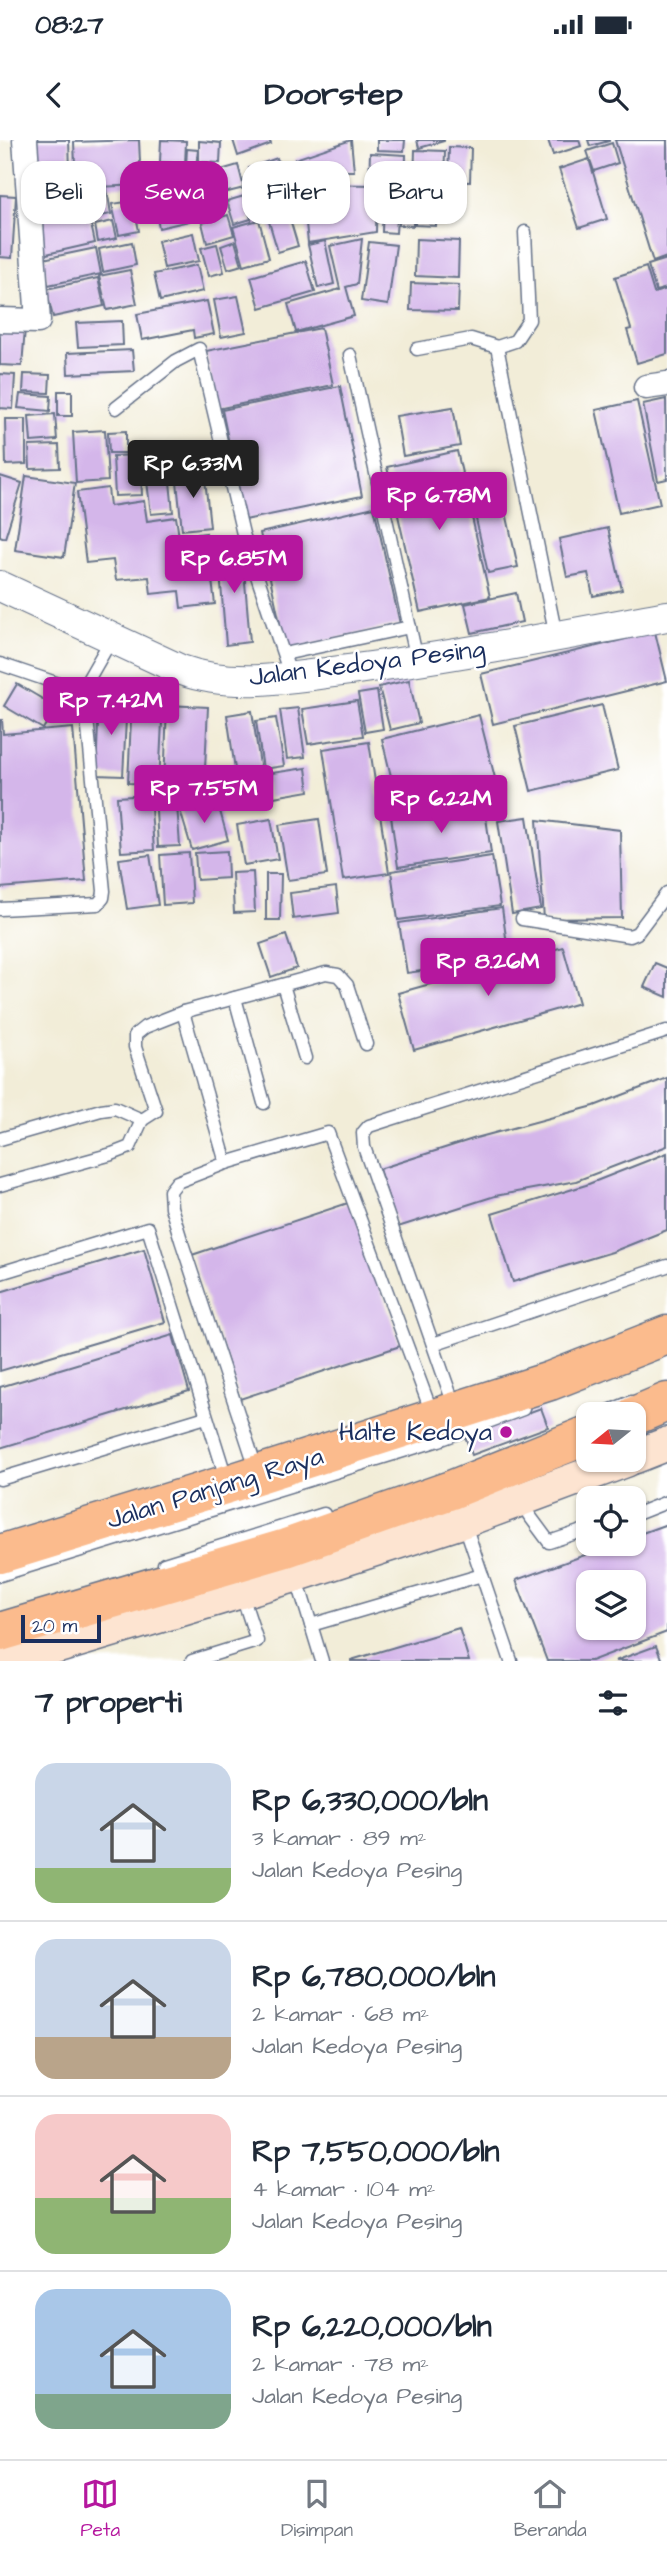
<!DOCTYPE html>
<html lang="id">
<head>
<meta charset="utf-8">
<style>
	body { margin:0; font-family:"Architects Daughter",sans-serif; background:#f6f6f7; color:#1f2937; height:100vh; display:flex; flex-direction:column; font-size:26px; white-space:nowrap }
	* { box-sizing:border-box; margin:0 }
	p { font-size:23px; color:#747a83 }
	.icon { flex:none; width:38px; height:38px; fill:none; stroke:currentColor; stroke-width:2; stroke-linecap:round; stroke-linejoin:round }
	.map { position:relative; height:1521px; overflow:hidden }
	.panel { display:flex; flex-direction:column; background:#fff; flex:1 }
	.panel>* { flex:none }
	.top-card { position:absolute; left:21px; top:21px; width:626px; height:63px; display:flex; gap:14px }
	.needle { width:46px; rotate:252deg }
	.tools { position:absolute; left:576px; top:1262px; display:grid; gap:14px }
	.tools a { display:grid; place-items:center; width:70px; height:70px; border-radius:14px; background:#fff; box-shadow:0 2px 5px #0004; font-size:35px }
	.scale { position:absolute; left:21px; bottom:18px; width:80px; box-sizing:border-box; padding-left:7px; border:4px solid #1b2f5e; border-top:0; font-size:19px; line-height:24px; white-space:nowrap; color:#1b2f5e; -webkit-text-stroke:5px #fff; paint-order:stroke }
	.price { position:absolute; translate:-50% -60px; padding:0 16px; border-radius:7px; background:#b5179e; color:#fff; font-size:23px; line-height:46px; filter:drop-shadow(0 2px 4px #0008) }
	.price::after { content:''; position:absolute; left:50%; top:42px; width:21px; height:16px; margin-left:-10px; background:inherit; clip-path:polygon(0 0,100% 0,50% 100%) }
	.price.selected { background:#222; color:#fff }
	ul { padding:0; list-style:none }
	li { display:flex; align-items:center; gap:21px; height:175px; padding:0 35px }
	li+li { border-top:2px solid #e0e1e3 }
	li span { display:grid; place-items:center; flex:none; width:196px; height:140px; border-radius:21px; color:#555 }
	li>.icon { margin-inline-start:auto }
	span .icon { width:84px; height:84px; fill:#fffc; stroke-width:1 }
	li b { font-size:30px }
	h2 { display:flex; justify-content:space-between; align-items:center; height:84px; padding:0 35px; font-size:30px }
	.pill { padding:0 24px; border-radius:21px; background:#fff; box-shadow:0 2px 5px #0004; font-size:24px; line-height:63px }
	.pill.selected { background:#b5179e; color:#fff }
	.status { display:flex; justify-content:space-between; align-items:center; height:49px; padding:0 35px; background:#fff; direction:ltr }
	.status svg { height:19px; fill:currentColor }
	header { display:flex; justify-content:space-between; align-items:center; height:91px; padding:0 35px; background:#fff; font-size:32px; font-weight:700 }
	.tabs { display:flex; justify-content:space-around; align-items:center; height:98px; border-top:2px solid #e0e1e3; background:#fff; font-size:19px; color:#747a83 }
	.tabs a { display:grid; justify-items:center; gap:4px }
	.tabs .selected { color:#b5179e }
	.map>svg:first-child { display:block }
</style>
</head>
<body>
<div class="status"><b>08:27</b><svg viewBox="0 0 49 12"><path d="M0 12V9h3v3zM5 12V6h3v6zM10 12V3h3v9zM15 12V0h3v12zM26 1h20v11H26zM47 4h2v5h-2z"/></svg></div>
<header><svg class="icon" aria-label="back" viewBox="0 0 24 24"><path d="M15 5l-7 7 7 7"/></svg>Doorstep<svg class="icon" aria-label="search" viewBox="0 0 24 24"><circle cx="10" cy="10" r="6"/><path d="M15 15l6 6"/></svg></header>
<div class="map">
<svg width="667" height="1521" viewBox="0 0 667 1521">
	<rect width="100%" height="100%" fill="#fff"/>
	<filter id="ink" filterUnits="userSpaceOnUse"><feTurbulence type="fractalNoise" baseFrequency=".0143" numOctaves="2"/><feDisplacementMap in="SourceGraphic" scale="14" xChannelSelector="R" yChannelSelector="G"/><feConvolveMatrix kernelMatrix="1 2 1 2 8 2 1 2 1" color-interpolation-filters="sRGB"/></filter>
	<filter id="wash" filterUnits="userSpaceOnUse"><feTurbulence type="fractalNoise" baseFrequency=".00686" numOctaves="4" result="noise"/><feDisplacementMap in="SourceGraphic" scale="28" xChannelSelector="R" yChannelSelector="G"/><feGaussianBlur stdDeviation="1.57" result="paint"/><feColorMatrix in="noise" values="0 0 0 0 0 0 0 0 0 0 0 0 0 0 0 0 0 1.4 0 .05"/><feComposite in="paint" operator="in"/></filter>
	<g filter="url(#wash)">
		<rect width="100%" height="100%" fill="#f2edd8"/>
		<g id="blocks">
			<!-- building -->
			<g fill="#d4b6ea" fill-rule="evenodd">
				<polygon points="34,0 69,0 70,31 36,33"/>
				<polygon points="139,0 141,45 76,48 74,2"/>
				<polygon points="161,0 186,1 185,24 160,22"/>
				<polygon points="233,0 269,0 271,4 238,16"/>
				<polygon points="351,0 354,31 339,31 338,38 327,37 328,26 312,31 300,30 295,19"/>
				<polygon points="377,0 405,0 404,11 377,10"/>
				<polygon points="417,0 444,0 444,1 419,8"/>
				<polygon points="548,0 579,0 581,6 553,15"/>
				<polygon points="588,0 609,0 609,1 590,6"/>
				<polygon points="615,0 667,0 667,117 653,122"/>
				<polygon points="199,1 221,3 220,23 199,22"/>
				<polygon points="612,3 618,23 594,31 587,11"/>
				<polygon points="449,7 471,8 470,42 448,41"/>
				<polygon points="187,9 198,10 196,27 209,28 208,45 173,43 173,26 186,27"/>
				<polygon points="415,10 445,11 444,43 414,42"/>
				<polygon points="370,13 406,15 405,44 369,43"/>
				<polygon points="277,18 283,35 255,45 249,28"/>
				<polygon points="589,19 607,79 579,88 559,29"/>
				<polygon points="238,25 244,48 220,54 214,32"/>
				<polygon points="302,44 377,45 376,92 308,103"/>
				<polygon points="385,47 414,48 413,62 385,61"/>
				<polygon points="416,48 437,49 436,86 415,85"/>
				<polygon points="107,49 111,74 91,78 86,53"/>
				<polygon points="183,51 189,81 159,88 153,57"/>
				<polygon points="0,55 16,56 12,118 0,117"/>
				<polygon points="85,56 95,103 42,115 32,67"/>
				<polygon points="244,56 251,79 234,84 227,61"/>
				<polygon points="133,61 139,91 119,95 112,64"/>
				<polygon points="383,63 398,63 396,93 382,92"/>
				<polygon points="400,65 413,65 413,86 399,85"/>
				<polygon points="287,69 298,106 278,112 267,75"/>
				<polygon points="228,75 234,95 207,103 202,83"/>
				<polygon points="259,80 269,118 244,125 233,87"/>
				<polygon points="113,81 117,98 98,102 95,85"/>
				<polygon points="193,93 199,121 164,128 158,101"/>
				<polygon points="362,99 357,144 346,147 354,176 296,192 288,164 340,149 330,106"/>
				<polygon points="416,99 459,101 458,138 415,136"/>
				<polygon points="235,101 242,125 228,129 221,106"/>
				<polygon points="325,101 334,144 318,148 308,105"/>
				<polygon points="132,102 136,125 103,132 99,109"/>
				<polygon points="369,102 396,105 388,165 361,161"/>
				<polygon points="217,104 224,132 209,136 201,108"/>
				<polygon points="96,108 101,134 48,145 43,119"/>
				<polygon points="667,119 667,148 656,151 648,125"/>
				<polygon points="306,121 315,152 260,168 251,137"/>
				<polygon points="197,125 203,151 160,161 154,134"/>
				<polygon points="646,127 654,153 667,149 667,214 637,223 627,190 631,189 615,137"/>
				<polygon points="130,130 137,164 107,170 99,136"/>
				<polygon points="98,138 104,166 53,177 46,149"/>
				<polygon points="411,143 459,145 458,171 410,170"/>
				<polygon points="238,156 246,192 221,197 214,160"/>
				<polygon points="207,161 214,194 194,198 193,190 142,200 137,174"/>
				<polygon points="122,181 123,205 78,207 76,183"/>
				<polygon points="0,186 25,188 22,226 0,225"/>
				<polygon points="321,188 333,245 217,269 206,211"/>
				<polygon points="132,210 134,231 68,234 67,213"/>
				<polygon points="0,234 15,235 13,269 0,268"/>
				<polygon points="24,234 50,235 49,253 23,252"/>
				<polygon points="340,246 362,356 245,380 222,270"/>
				<rect x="58" y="251" width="14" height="25"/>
				<polygon points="20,254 51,256 50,271 18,268"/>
				<polygon points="666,259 667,339 658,341 643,264"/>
				<polygon points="637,261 660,364 619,373 596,270"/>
				<polygon points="453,267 460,306 403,316 396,276"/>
				<polygon points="55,274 57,300 31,302 29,276"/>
				<polygon points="5,279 26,279 26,324 6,325"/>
				<polygon points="105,290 108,341 76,343 73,292"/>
				<polygon points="126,291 126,313 109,313 108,292"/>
				<polygon points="59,305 60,328 30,329 29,306"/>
				<polygon points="457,311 490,457 420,472 387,327"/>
				<polygon points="140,315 142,355 115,356 113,316"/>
				<polygon points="168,322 173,372 151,374 145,325"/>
				<polygon points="204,329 210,387 182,390 176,332"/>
				<polygon points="0,336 22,343 5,398 0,396"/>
				<polygon points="26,336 75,343 64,417 15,410"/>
				<polygon points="108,348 110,366 144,361 147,381 176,377 179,397 206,393 215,464 181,468 179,451 151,454 149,437 116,440 113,420 86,423 77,352"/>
				<polygon points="504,363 518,427 488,433 474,370"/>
				<polygon points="374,367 400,484 286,510 260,393"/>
				<polygon points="608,388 622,450 593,456 588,433 567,437 559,399"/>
				<polygon points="242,406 250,502 226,505 218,408"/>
				<polygon points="516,453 522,482 472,493 465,464"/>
				<polygon points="655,492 667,541 493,584 481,534"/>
				<polygon points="409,540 419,583 390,590 379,547"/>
				<polygon points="17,544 56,567 43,589 4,566"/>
				<polygon points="377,551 383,589 365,592 358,554"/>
				<polygon points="99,558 127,560 123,636 96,635"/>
				<polygon points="132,559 163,560 159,644 128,643"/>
				<polygon points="357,561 363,596 308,604 302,569"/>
				<polygon points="167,565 208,567 204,649 164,647"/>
				<polygon points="602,565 618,630 531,651 515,586"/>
				<polygon points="298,568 305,617 287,619 280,570"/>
				<polygon points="252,571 261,632 236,636 227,575"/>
				<polygon points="479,575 495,638 397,661 382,599"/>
				<polygon points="276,578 284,626 263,629 256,581"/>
				<polygon points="0,580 2,580 3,594 73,588 86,741 0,748"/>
				<polygon points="369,602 389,733 343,740 323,609"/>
				<polygon points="306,628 309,651 268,658 265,634"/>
				<polygon points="176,651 180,706 158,707 155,652"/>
				<polygon points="150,655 154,710 121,712 117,657"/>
				<polygon points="217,660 228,700 192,710 180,670"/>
				<polygon points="484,663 491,713 398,727 391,676"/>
				<polygon points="527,677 541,769 512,774 498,681"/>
				<polygon points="271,679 278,719 244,725 237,685"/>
				<polygon points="319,679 327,735 288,740 279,685"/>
				<polygon points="537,680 620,690 622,778 544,779"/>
				<polygon points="227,711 228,738 197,740 195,713"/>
				<polygon points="189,713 192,763 163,765 160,715"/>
				<polygon points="150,715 158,765 127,769 119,719"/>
				<polygon points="492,716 500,766 398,780 391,731"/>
				<polygon points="253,732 255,772 234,773 232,733"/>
				<polygon points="266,734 281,734 280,780 266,780"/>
				<polygon points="336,747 339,773 293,779 290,753"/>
				<polygon points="502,768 509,819 407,833 399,783"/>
				<polygon points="286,795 297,828 271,837 260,804"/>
				<polygon points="563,807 579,863 414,910 398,853"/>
				<polygon points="655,823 667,828 667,857 644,847"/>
				<polygon points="667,938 667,1006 576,1041 495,1056 398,1087 379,1029 476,998 594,966"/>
				<polygon points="667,1013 667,1090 612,1112 513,1142 492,1074 586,1045"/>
				<polygon points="351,1062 400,1206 240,1259 192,1115"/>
				<polygon points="144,1109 165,1182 0,1231 0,1152"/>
				<polygon points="173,1195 189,1251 0,1308 0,1247"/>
				<polygon points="541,1268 548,1287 472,1315 465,1296"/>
				<path d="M667,1384V1492L591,1521H547L516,1440L615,1404H634V1396ZM588,1442H634V1488H588Z"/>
				<polygon points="459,1488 469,1521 351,1521 351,1520"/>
				<polygon points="656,1506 662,1521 615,1521"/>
			</g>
		</g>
	</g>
	<g filter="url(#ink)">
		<use href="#blocks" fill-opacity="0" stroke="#667289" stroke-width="2"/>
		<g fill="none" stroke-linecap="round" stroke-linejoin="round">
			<!-- service casing -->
			<g stroke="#667289" stroke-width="15">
				<g id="service">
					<polyline points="497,207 515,201 529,180 525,92"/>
					<polyline points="417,209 471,199 497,207 556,496"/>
					<polyline points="350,215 417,520"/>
					<polyline points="116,268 176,221 199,209 243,394 291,537"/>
					<polyline points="284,514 410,487"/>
					<polyline points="0,524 74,549 81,552 85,558 104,751 103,758 98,764 0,769"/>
					<polyline points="81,552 112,498"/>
					<polyline points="522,779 630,796 637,793 667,753"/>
					<polyline points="283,845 305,918"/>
					<polyline points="235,858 264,963"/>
					<polyline points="183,872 226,1023"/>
					<polyline points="0,999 101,970 115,968 142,980"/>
					<polyline points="0,1045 112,1014 130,1007 142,980 156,971 135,907 135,895 145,887 183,872 326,833 338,835 347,845 366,904"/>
					<polyline points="0,1133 148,1088 227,1341"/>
					<polyline points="433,1204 667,1126"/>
					<polyline points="455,1268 364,1007 363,993 369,986 667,891"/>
					<polyline points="602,1274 631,1262"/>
					<polyline points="257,1331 181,1100 171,1067 170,1051 177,1042 226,1023 328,993 433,1276"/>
					<polyline points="0,1339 206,1277"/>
					<polyline points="522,1360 529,1375 549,1402 588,1389"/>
					<polyline points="634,1375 667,1362"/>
					<polyline points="464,1382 511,1521"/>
					<polyline points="164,1424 324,1374"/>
					<polyline points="0,1435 439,1300 523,1269"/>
					<polyline points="296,1436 322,1521"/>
					<polyline points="311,1485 482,1435"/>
					<polyline points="192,1521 257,1501 241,1452"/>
				</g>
			</g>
			<!-- minor casing -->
			<g stroke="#667289" stroke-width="27">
				<g id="minor">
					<polyline points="0,180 38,181 25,0"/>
					<polyline points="646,247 667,244"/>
				</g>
			</g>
			<!-- tertiary casing -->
			<g stroke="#667289" stroke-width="32">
				<path id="tertiary" d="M0,446L181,530C236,550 299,536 356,529C460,515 563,495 667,476"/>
			</g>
			<!-- secondary casing -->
			<g stroke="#667289" stroke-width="36">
				<g id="secondary">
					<polyline points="634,1317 667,1304"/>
					<polyline points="10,1521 296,1435 463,1381 627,1320"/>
				</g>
			</g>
			<!-- primary casing -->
			<g stroke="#667289" stroke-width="41">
				<g id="primary">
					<polyline points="634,1276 667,1262"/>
					<polyline points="0,1414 228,1344 550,1241 667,1195"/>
					<polyline points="0,1492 286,1408 451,1350 588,1295"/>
				</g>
			</g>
			<!-- service -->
			<use href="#service" stroke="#fff" stroke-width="12"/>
			<!-- minor -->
			<use href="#minor" stroke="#fff" stroke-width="24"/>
			<!-- tertiary -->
			<use href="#tertiary" stroke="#fff" stroke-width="30"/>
			<!-- secondary -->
			<use href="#secondary" stroke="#fde4d1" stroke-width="33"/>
			<!-- primary -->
			<use href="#primary" stroke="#fbbb8d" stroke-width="38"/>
		</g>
	</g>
	<!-- markers -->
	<circle fill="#b5179e" stroke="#fff" stroke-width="2.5" cx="506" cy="1292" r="7"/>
	<g text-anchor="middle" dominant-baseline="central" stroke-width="5" stroke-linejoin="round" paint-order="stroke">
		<!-- street labels -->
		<g font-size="26" fill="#1b2f5e" stroke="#fff">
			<text transform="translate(367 523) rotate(-7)">Jalan Kedoya Pesing</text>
			<text transform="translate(215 1348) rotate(-17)">Jalan Panjang Raya</text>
		</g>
		<!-- poi labels -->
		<g font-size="26" fill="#1b2f5e" stroke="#fff" text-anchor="end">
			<text x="492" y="1292">Halte Kedoya</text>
		</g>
	</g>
</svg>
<div class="tools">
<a><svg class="needle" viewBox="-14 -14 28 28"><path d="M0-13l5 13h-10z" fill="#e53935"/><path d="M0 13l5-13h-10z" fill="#747a83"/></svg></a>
<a><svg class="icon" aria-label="locate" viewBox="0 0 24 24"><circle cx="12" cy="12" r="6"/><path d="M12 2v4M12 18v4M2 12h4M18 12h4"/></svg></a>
<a><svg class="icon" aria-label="layers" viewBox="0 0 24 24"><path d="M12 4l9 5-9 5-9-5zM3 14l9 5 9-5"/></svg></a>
</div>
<div class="scale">20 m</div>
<b class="price selected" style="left:193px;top:360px">Rp 6.33M</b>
<b class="price" style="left:439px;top:392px">Rp 6.78M</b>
<b class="price" style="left:234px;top:455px">Rp 6.85M</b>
<b class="price" style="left:111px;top:597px">Rp 7.42M</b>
<b class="price" style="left:204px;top:685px">Rp 7.55M</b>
<b class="price" style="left:441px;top:695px">Rp 6.22M</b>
<b class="price" style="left:488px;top:858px">Rp 8.26M</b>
<div class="top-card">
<a class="pill">Beli</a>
<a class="pill selected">Sewa</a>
<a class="pill">Filter</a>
<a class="pill">Baru</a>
</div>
</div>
<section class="panel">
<h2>7 properti<svg class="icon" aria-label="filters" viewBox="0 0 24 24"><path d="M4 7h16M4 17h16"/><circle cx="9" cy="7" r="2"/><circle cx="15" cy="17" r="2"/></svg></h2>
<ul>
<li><span style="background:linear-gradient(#c9d6e8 75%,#8fb573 0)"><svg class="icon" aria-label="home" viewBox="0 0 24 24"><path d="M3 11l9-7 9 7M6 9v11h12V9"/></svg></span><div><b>Rp 6,330,000/bln</b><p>3 kamar · 89 m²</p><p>Jalan Kedoya Pesing</p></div></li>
<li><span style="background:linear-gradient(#c9d6e8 70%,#b9a48a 0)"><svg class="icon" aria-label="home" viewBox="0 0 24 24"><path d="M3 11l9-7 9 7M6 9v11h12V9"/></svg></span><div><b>Rp 6,780,000/bln</b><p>2 kamar · 68 m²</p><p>Jalan Kedoya Pesing</p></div></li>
<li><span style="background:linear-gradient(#f6c9c9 60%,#8fb573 0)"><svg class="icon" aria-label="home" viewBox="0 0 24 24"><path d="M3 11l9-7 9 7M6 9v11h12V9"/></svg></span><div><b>Rp 7,550,000/bln</b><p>4 kamar · 104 m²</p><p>Jalan Kedoya Pesing</p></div></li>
<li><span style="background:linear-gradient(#a9c7e8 75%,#7fa58c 0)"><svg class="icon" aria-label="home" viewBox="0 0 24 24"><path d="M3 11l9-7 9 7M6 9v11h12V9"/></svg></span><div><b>Rp 6,220,000/bln</b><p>2 kamar · 78 m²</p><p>Jalan Kedoya Pesing</p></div></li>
</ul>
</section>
<nav class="tabs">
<a class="selected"><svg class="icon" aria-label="map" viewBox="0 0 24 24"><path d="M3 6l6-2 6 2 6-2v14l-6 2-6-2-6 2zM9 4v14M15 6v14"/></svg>Peta</a>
<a><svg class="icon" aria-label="saved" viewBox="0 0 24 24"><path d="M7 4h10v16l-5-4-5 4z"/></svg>Disimpan</a>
<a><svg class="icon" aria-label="home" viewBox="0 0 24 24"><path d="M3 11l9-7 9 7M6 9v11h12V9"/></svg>Beranda</a>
</nav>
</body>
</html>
